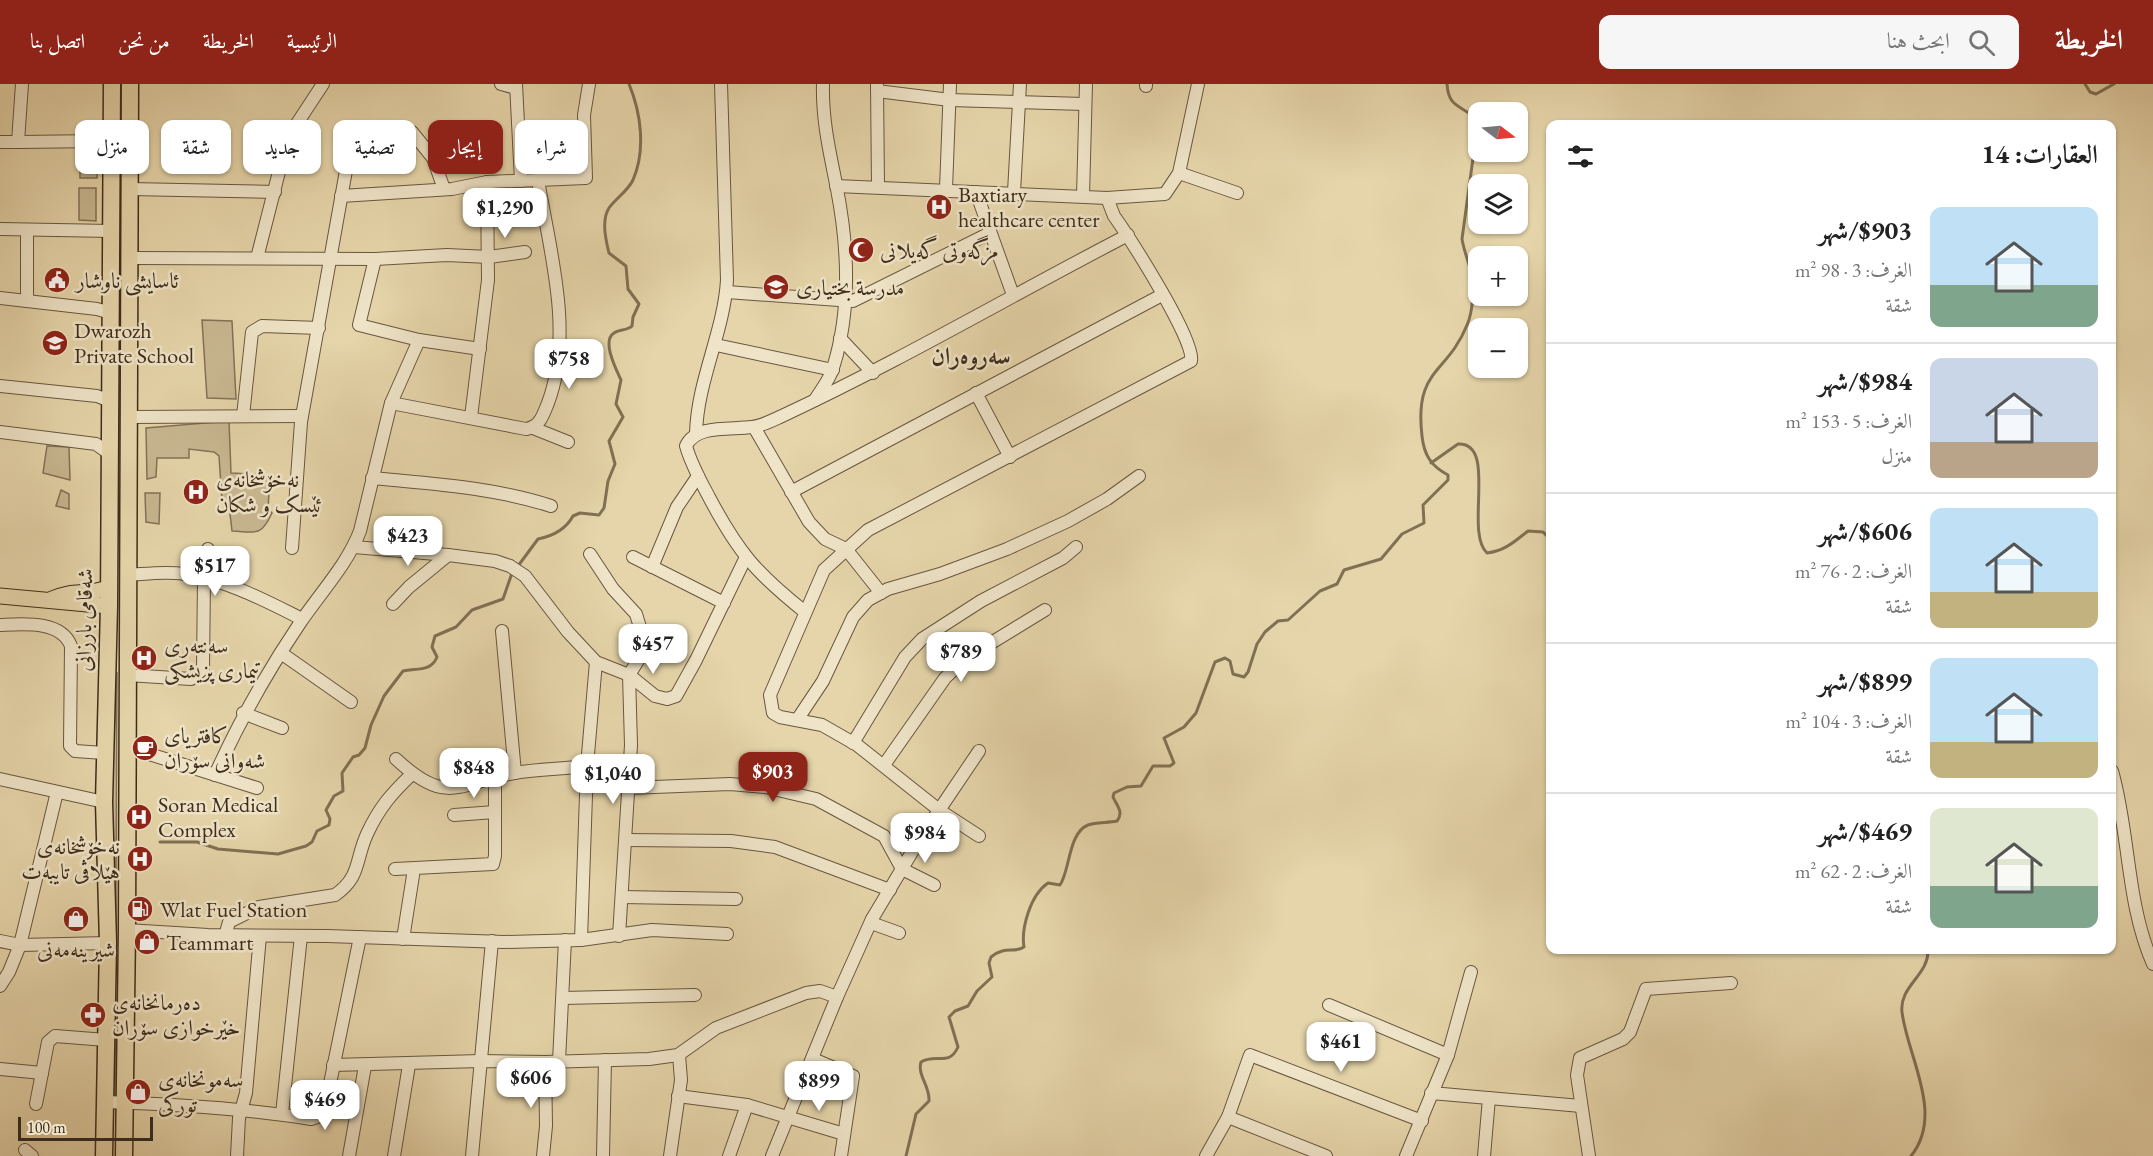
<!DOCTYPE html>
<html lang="ar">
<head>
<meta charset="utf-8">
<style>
	body { margin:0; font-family:"EB Garamond",Amiri,serif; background:#f6f6f6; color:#222; direction:rtl; height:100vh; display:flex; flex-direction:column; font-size:22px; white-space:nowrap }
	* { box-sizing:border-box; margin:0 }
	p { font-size:20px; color:#767676 }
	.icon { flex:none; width:33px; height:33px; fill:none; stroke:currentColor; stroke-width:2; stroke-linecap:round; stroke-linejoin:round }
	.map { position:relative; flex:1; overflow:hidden; direction:ltr }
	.details { position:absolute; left:1546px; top:36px; width:570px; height:834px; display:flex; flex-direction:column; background:#fff; border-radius:12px; box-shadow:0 2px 4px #0004; direction:rtl }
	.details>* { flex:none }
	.guide { position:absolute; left:18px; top:36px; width:570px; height:54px; direction:rtl; display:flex; gap:12px }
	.needle { width:39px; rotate:106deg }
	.fabs { position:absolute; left:1468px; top:18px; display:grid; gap:12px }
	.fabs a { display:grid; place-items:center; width:60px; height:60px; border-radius:12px; background:#fff; box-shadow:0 2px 4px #0004; font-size:30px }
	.scale { position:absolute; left:18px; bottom:15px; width:135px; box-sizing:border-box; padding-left:6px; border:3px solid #3e2d1c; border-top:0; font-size:16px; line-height:21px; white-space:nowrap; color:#3e2d1c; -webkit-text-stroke:4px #efe4c8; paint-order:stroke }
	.price { position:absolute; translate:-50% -51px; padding:0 14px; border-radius:12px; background:#fff; color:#222; font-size:20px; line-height:39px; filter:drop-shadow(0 2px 3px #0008) }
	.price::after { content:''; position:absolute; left:50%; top:36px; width:18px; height:14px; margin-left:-9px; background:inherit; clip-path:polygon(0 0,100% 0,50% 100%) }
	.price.on { background:#8f2418; color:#fff }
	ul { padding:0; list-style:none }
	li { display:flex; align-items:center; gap:18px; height:150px; padding:0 18px }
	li+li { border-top:2px solid #e0e0e0 }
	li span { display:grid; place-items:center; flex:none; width:168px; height:120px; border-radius:12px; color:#555 }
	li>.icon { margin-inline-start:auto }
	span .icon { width:72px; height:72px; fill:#fffc; stroke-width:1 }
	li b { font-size:26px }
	h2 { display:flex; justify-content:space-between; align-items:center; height:72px; padding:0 18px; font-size:26px }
	.pill { padding:0 21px; border-radius:12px; background:#fff; box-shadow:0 2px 4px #0004; font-size:21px; line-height:54px }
	.pill.on { background:#8f2418; color:#fff }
	header { display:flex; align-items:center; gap:36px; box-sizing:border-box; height:84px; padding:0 30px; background:#8f2418; color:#fff }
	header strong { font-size:28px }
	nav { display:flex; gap:33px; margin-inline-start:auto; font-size:21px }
	.search { width:420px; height:54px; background:#f6f6f6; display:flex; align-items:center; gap:15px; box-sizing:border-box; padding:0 21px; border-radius:12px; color:#767676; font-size:22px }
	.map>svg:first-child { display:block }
</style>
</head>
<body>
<header>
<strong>الخريطة</strong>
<div class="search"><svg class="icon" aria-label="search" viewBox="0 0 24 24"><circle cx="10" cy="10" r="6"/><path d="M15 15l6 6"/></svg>ابحث هنا</div>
<nav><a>الرئيسية</a><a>الخريطة</a><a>من نحن</a><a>اتصل بنا</a></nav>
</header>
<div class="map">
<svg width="2153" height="1072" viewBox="0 0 2153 1072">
	<rect width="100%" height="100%" fill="#e6d5aa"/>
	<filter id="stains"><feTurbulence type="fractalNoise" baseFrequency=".00333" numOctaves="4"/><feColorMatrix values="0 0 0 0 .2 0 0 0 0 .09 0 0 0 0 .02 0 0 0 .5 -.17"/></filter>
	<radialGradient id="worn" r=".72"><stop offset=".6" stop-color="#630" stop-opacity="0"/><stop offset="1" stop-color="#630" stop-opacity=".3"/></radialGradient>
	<!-- green -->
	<g fill="#c9b892" stroke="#847257" stroke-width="1.5">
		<polygon points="118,0 122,0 118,413"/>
		<rect x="80" y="66" width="17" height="28"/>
		<polygon points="79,104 96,104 96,137 79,136"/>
		<polygon points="202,236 232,237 236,315 207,314"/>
		<path d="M229,337L231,389L270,391L268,425L272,429C261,453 256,448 232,447L229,421L222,417L219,372L214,368L189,365V374H157L156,393L147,395L146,344Z"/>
		<polygon points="47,362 69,363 70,396 43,389"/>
		<polygon points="61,406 69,410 69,425 56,422"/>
		<polygon points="145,409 160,409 159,440 146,438"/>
		<polygon points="117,588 115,1013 111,1014 111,713"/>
	</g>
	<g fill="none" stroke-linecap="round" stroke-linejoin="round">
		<!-- stream -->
		<g stroke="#817054" stroke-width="3">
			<polyline points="2085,0 2090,8 2096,10 2114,0"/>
			<path d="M1431,379L1458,360C1498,358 1464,448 1487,469C1505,467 1515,457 1528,447L1543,448L1551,456"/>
			<path d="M518,482L538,455C553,452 566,445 573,432L580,429L599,431L604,424L608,397L615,380L609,357L623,333L616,320L621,296C617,287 601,257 614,249C619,245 627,247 632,242L633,233L639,220L628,205L626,182L609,169C606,157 601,136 609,124C616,114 627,108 633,96C646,66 641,29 629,0"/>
			<path d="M160,758H197L218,765L278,770L306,762L312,758L317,747L329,741L330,735L326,726L334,712L343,707L342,689L353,673L359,671L365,664L371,641L384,612L403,587C417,584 431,588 437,573L432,563L435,552L456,543L472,526L503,515L512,489"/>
			<path d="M906,1072L916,1030L929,1017C930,1002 917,991 921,978C936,969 949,983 958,963L949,933L955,927L968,922L977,907L992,893L989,879L991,873C1006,861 1013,870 1024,863C1021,845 1030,811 1048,799L1060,801C1070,787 1068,749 1088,741C1096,738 1108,739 1117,737C1124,728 1117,722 1113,713L1114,709L1127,703L1141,702L1153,682H1170L1174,679L1164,654L1184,643L1196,629L1215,578L1225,574L1230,577L1233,590L1244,593L1248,588L1257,560L1265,548L1278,537L1288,536L1320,507L1337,500L1344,486L1381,475L1402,450L1424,439L1423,421L1448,396V391C1431,382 1424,371 1422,352C1414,284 1447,291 1467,241C1473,228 1474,204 1472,191C1469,178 1464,168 1462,155L1477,45L1472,31C1457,21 1448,20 1447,0"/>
			<path d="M1911,1072C1945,1030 1907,972 1902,928C1899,902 1929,891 1928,866"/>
		</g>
		<!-- minor casing -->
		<g stroke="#685740" stroke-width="14">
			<g id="minor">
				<polyline points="22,0 18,58 102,57 112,61"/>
				<polyline points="501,0 516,4"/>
				<polyline points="516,0 521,97"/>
				<polyline points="877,1 878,102"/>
				<polyline points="1146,2 1146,0"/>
				<polyline points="877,7 950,16 1084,20"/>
				<polyline points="412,48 433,74 444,105"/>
				<polyline points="0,58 18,58"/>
				<polyline points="1179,89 1237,109"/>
				<polyline points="836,102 1107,114 1165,110 1179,89 1198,0"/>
				<polyline points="130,105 275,108"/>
				<polyline points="946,105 950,0"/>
				<polyline points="976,108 1013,211"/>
				<polyline points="1014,108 1020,0"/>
				<polyline points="341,112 452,105 487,98 586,94 584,31 589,0"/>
				<polyline points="1083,112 1086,0"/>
				<polyline points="0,145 112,147"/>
				<polyline points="130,174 375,175 447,171 489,173 525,168"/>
				<polyline points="257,174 282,76 296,41 323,0"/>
				<polyline points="375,175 359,241 419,256 480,265"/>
				<polyline points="727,208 853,217 990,149"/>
				<polyline points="0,214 97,225 111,229"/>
				<polyline points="27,217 27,146"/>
				<polyline points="840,254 873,289"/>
				<polyline points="716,261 833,286"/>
				<polyline points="0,302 97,312 110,317"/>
				<polyline points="976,309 1010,373"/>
				<path d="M815,316C821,306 830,295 833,284C851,227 848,162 837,105C830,69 822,37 823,0"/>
				<path d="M391,319L526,345C540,343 543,331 548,319C574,249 550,168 538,96"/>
				<polyline points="243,332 252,248 262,242 319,244"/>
				<polyline points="129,333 302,332"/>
				<polyline points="471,333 488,196 487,98"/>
				<polyline points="754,343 809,438 825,455 846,465 881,509"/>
				<polyline points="533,344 568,358"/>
				<polyline points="0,348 96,360 110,370"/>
				<path d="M696,350C697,297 724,248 727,196L721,0"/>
				<path d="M372,394C433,400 492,403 551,422"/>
				<polyline points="791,408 1162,211"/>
				<polyline points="354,463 448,471 495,477 510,482 525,492 568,548 596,578 629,591 655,612 667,615 676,612 696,576 745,475"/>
				<polyline points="292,464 301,338 347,81 362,56 376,44"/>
				<polyline points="590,470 613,505 636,530 643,553 640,573 629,591 631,661 619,852"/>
				<polyline points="633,473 724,519"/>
				<polyline points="652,483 677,423 698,392"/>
				<path d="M128,491C146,490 166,487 184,490C225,495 266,517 302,535"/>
				<polyline points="393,520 409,503 448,471"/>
				<path d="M805,528C756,489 738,468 709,413C700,396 691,380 686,362C696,340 731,346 752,343C762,342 773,336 782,332C900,277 1012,211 1128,151"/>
				<path d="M0,541C23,540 61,536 71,562L70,662L75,667L104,669"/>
				<polyline points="502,547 515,689"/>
				<polyline points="281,569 351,618"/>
				<polyline points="127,591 191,595 203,585 204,494 213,480 208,465"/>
				<polyline points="243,629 282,644"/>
				<polyline points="797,636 823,597 853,533 868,516 888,505 940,490 1007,465 1068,437 1107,415 1139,392"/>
				<polyline points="853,659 905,573 922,555 981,517 1063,474 1076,463"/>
				<polyline points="127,663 257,704"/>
				<path d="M396,675C447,723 458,699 514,689C538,685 563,685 587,682"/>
				<polyline points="884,681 945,594 965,575 1045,526"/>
				<path d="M2112,687C2130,750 2126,819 2153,880"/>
				<path d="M215,691C239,638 267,588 300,539C320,509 347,481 360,447L391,319L419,256"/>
				<polyline points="0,695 104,718"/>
				<polyline points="629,704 730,700 765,703 816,715 884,752 902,785 934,801"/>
				<polyline points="454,731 495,728"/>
				<path d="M979,752L939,726L857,661L822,641L780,633L773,629L770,611L824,486L868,446L1191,277C1196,257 1129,153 1114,132L1107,114"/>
				<polyline points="626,756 731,757 775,763 890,806"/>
				<polyline points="395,785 493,780 495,772 495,693"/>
				<polyline points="622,813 736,815"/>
				<polyline points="127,846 208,851 327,852 504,858 581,856 652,846 727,850"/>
				<polyline points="899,849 874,840 872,835 921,753 979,667"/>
				<path d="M225,852L229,838L259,823L335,811C361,793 355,776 367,750C379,724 391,710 412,690"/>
				<polyline points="403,855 414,785"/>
				<polyline points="581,856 587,682 596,578"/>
				<polyline points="0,857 20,861 108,859"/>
				<polyline points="0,902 9,888 20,861 57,708"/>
				<polyline points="563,914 695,911"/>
				<polyline points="1329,921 1448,971"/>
				<polyline points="813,975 853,992 841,1072"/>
				<polyline points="559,977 565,856"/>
				<polyline points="333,981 481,977 545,978 649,975 678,971 716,944 806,909 820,907 837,913"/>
				<polyline points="0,985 42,989"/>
				<polyline points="1431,1009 1581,1022"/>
				<polyline points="678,1012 747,1021 844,1050"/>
				<path d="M105,1018C174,1020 242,1024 311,1035L320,1032L325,1024L360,853"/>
				<polyline points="36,1020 48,958 55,952 106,956"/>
				<polyline points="282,1030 301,852"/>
				<polyline points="1228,1033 1326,1072"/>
				<polyline points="25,1066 32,1072"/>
				<polyline points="237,1072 239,1034 246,1009 260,852"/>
				<polyline points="349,1072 365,982"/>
				<polyline points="394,1072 409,981"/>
				<polyline points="472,1072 492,857"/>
				<polyline points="543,1072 546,1042 545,978"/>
				<polyline points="603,1072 605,976"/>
				<polyline points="670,1072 681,996 679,971"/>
				<polyline points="729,1072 747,1021"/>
				<polyline points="772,1072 837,913 872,835"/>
				<polyline points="1206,1072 1228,1033 1250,971 1422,1037"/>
				<polyline points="1406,1072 1448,971 1471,888"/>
				<polyline points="1484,1072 1489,1014"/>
				<polyline points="1589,1072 1577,991 1580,974 1623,955 1630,948 1646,905 1731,899"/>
			</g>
		</g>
		<!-- major casing -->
		<g stroke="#3e2d1c" stroke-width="17">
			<g id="major">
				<polyline points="0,512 109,522"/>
				<path d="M52,515C70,506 89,511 108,504"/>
			</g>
		</g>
		<!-- highway casing -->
		<g stroke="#3e2d1c" stroke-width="19">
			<g id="highway">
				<polyline points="104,1072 108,859 104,718 109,522 112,0"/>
				<polyline points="124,1072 127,846 130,0"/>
			</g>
		</g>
		<!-- minor -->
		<use href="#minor" stroke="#efe4c8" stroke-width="12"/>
		<!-- major -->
		<use href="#major" stroke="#e6d5aa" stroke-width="15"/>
		<!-- highway -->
		<use href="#highway" stroke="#e6d5aa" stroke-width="16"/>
	</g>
	<!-- icons -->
	<defs>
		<g id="hospital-disc" transform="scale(1.35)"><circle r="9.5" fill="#8f2418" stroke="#efe4c8"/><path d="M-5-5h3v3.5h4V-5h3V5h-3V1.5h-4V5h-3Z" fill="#fff"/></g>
		<g id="mosque-disc" transform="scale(1.35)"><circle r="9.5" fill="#8f2418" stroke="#efe4c8"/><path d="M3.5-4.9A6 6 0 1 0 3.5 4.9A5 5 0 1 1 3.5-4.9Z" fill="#fff"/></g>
		<g id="civic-disc" transform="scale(1.35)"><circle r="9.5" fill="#8f2418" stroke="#efe4c8"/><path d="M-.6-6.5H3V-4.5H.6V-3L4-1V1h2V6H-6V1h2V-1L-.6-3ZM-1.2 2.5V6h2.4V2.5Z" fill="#fff"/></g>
		<g id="school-disc" transform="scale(1.35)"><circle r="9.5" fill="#8f2418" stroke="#efe4c8"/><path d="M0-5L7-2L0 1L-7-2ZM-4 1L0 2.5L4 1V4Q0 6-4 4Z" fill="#fff"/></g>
		<g id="cafe-disc" transform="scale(1.35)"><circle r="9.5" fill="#8f2418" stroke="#efe4c8"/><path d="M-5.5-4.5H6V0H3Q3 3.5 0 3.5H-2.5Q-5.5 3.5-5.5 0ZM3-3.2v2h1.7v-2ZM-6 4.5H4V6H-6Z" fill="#fff"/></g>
		<g id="fuel-disc" transform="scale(1.35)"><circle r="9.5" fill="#8f2418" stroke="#efe4c8"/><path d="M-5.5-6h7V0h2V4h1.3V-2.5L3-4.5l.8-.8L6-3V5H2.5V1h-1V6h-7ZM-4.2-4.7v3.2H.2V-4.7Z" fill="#fff"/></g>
		<g id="shop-disc" transform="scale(1.35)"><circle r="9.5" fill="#8f2418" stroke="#efe4c8"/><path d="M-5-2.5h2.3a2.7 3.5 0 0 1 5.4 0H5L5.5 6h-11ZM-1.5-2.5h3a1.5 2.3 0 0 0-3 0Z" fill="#fff"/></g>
		<g id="pharmacy-disc" transform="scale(1.35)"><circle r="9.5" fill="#8f2418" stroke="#efe4c8"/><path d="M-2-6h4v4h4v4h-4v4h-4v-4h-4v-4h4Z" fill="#fff"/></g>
	</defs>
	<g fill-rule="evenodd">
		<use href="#hospital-disc" x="939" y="123"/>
		<use href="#mosque-disc" x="861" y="166"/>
		<use href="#civic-disc" x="57" y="196"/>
		<use href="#school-disc" x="776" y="203"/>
		<use href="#school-disc" x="55" y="259"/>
		<use href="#hospital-disc" x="196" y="408"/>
		<use href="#hospital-disc" x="144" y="574"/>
		<use href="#cafe-disc" x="145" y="664"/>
		<use href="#hospital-disc" x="139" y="733"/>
		<use href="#hospital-disc" x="140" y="775"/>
		<use href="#fuel-disc" x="140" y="825"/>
		<use href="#shop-disc" x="76" y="835"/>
		<use href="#shop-disc" x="147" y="858"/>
		<use href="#pharmacy-disc" x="93" y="931"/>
		<use href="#shop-disc" x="138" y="1008"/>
	</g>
	<g text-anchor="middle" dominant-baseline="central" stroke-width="5" stroke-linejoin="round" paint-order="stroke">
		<!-- poi labels -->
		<g font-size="22" fill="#3e2d1c" stroke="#efe4c8" text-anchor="start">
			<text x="958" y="110">Baxtiary<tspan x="958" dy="25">healthcare center</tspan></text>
			<text x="880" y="166">مزگەوتی گەیلانی</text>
			<text x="76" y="196">ئاسایشی ناوشار</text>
			<text x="796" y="203">مدرسة بختيارى</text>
			<text x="74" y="246">Dwarozh<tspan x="74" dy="25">Private School</tspan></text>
			<text x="216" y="395">نەخۆشخانەی<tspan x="216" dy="25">ئێسک و شکان</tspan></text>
			<text x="164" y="561">سەنتەری<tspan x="164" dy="25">تیماری پزیشکی</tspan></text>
			<text x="164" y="651">کافتریای<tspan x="164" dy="25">شەوانی سۆران</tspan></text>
			<text x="158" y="720">Soran Medical<tspan x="158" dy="25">Complex</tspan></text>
			<text x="120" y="762" text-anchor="end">نەخۆشخانەی<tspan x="120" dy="25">هێلاڤی تایبەت</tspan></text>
			<text x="160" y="825">Wlat Fuel Station</text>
			<text x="166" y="858">Teammart</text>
			<text x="76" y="865" text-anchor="middle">شیرینەمەنی</text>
			<text x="112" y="918">دەرمانخانەی<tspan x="112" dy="25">خێرخوازی سۆران</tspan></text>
			<text x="158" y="995">سەمونخانەی<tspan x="158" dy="25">تورکی</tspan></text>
		</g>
		<!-- street labels -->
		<g font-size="22" fill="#3e2d1c" stroke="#efe4c8">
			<text transform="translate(84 536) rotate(-89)">شەقامی بارزانی</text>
		</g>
		<!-- neighbourhood labels -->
		<g font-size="24" font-weight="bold" fill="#3e2d1c" stroke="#efe4c8">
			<text x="971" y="271">سەروەران</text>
		</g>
	</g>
	<rect width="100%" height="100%" filter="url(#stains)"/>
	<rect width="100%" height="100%" fill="url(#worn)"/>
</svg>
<div class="fabs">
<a><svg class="needle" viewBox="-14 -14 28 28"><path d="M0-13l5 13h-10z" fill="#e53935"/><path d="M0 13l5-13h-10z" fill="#767676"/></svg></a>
<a><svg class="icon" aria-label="layers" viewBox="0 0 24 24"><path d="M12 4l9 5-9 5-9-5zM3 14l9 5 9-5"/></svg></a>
<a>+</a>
<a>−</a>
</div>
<div class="scale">100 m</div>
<b class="price" style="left:505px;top:155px">$1,290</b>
<b class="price" style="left:569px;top:306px">$758</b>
<b class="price" style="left:408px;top:483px">$423</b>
<b class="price" style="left:215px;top:513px">$517</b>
<b class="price" style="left:653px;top:591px">$457</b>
<b class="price" style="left:961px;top:599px">$789</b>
<b class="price" style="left:474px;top:715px">$848</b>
<b class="price on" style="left:773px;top:719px">$903</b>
<b class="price" style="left:613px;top:721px">$1,040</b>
<b class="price" style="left:925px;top:780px">$984</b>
<b class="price" style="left:1341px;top:989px">$461</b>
<b class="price" style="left:531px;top:1025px">$606</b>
<b class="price" style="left:819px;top:1028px">$899</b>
<b class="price" style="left:325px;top:1047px">$469</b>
<div class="guide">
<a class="pill">شراء</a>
<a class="pill on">إيجار</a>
<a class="pill">تصفية</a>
<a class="pill">جديد</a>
<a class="pill">شقة</a>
<a class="pill">منزل</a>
</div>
<section class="details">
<h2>العقارات: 14<svg class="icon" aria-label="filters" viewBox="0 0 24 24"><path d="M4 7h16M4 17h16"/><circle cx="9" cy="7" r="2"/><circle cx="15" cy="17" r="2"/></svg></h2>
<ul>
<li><span style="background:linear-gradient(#bfe0f5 65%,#7fa58c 0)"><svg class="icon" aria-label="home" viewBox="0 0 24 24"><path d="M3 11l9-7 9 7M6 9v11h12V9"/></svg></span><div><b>$903/شهر</b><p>الغرف: 3 · 98 m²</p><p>شقة</p></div></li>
<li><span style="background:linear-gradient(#c9d6e8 70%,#b9a48a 0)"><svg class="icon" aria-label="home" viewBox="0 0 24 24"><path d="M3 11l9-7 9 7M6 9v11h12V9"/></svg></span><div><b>$984/شهر</b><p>الغرف: 5 · 153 m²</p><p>منزل</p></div></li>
<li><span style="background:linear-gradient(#bfe0f5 70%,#c2b280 0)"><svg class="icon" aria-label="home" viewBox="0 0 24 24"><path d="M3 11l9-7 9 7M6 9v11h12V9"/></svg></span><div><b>$606/شهر</b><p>الغرف: 2 · 76 m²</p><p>شقة</p></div></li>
<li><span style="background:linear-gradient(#bfe0f5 70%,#c2b280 0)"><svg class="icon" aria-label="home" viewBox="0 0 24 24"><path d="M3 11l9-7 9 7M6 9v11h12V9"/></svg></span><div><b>$899/شهر</b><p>الغرف: 3 · 104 m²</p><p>شقة</p></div></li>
<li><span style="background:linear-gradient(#dfe7d0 65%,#7fa58c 0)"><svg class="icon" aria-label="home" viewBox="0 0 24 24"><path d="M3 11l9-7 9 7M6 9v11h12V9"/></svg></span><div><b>$469/شهر</b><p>الغرف: 2 · 62 m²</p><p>شقة</p></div></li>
</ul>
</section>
</div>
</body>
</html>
